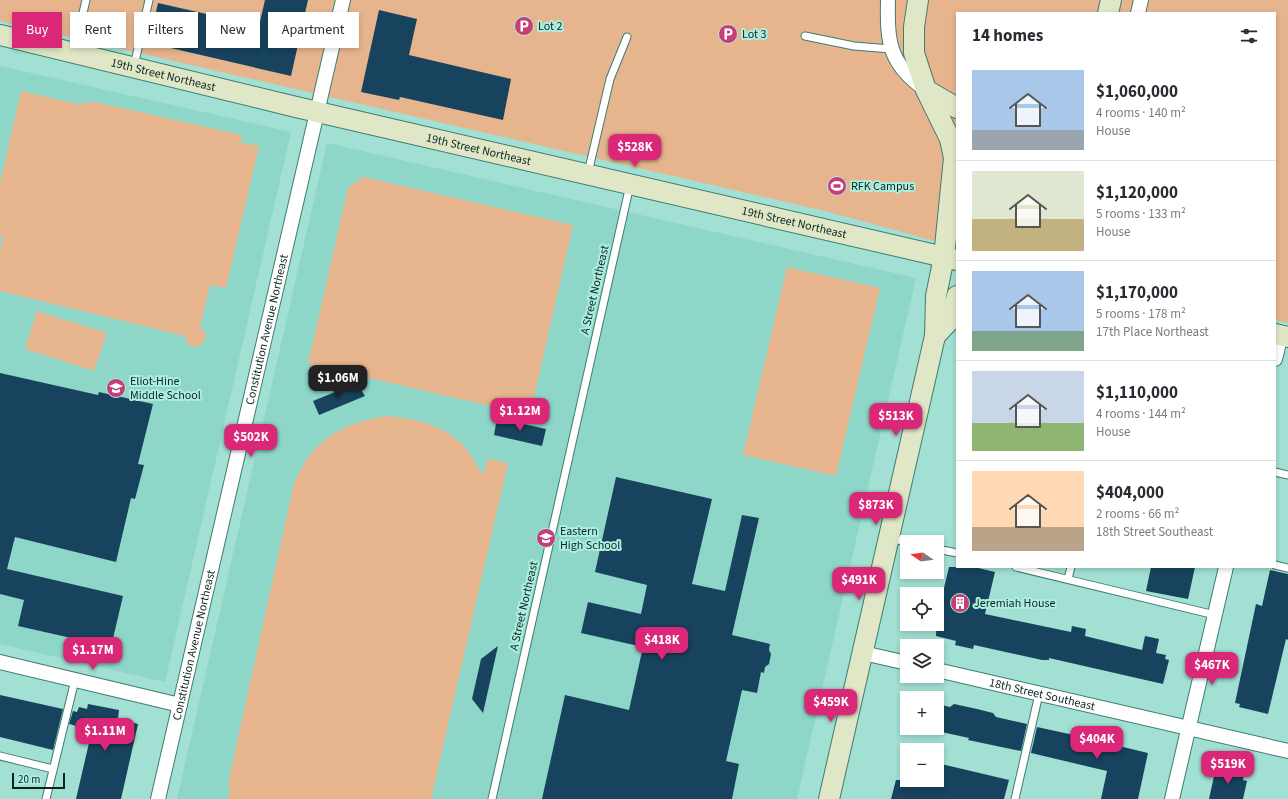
<!DOCTYPE html>
<html lang="en">
<head>
<meta charset="utf-8">
<style>
	body { margin:0; font-family:"Source Sans 3",sans-serif; background:#f7f7f7; color:#2b2b33; height:100vh; display:flex; flex-direction:column; font-size:15px; white-space:nowrap }
	* { box-sizing:border-box; margin:0 }
	p { font-size:13px; color:#7c7c81 }
	.icon { flex:none; width:22px; height:22px; fill:none; stroke:currentColor; stroke-width:2; stroke-linecap:round; stroke-linejoin:round }
	.map { position:relative; flex:1; overflow:hidden }
	.side { position:absolute; left:956px; top:12px; width:320px; height:556px; display:flex; flex-direction:column; background:#fff; border-radius:0px; box-shadow:0 2px 6px #0003 }
	.side>* { flex:none }
	.hud { position:absolute; left:12px; top:12px; width:380px; height:36px; display:flex; gap:8px }
	.needle { width:26px; rotate:283deg }
	.buttons { position:absolute; left:900px; top:535px; display:grid; gap:8px }
	.buttons a { display:grid; place-items:center; width:44px; height:44px; border-radius:0px; background:#fff; box-shadow:0 2px 6px #0003; font-size:20px }
	.scale { position:absolute; left:12px; bottom:10px; width:53px; box-sizing:border-box; padding-left:4px; border:2px solid #0a2520; border-top:0; font-size:11px; line-height:14px; white-space:nowrap; color:#0a2520; -webkit-text-stroke:3px #aeeee0; paint-order:stroke }
	.price { position:absolute; translate:-50% -34px; padding:0 9px; border-radius:8px; background:#db2777; color:#fff; font-size:13px; line-height:26px; filter:drop-shadow(0 1px 2px #0008) }
	.price::after { content:''; position:absolute; left:50%; top:24px; width:12px; height:9px; margin-left:-6px; background:inherit; clip-path:polygon(0 0,100% 0,50% 100%) }
	.price.active { background:#222; color:#fff }
	ul { padding:0; list-style:none }
	li { display:flex; align-items:center; gap:12px; height:100px; padding:0 16px }
	li+li { border-top:1px solid #e1e1e2 }
	li span { display:grid; place-items:center; flex:none; width:112px; height:80px; border-radius:0px; color:#555 }
	li>.icon { margin-inline-start:auto }
	span .icon { width:48px; height:48px; fill:#fffc; stroke-width:1 }
	li b { font-size:17px }
	h2 { display:flex; justify-content:space-between; align-items:center; height:48px; padding:0 16px; font-size:17px }
	.pill { padding:0 14px; border-radius:0px; background:#fff; box-shadow:0 2px 6px #0003; font-size:14px; line-height:36px }
	.pill.active { background:#db2777; color:#fff }
	.map>svg:first-child { display:block }
</style>
</head>
<body>
<div class="map">
<svg width="1288" height="799" viewBox="0 0 1288 799">
	<rect width="100%" height="100%" fill="#a1e0d3"/>
	<!-- built -->
	<g fill="#8ed7c8">
		<polygon points="0,66 291,132 165,682 0,644"/>
		<polygon points="327,143 916,278 797,799 177,799"/>
	</g>
	<!-- green -->
	<g fill="#e6b58e">
		<polygon points="0,0 1288,0 1288,323 1275,320 1275,13 957,13 957,247 825,211 0,21"/>
		<polygon points="21,91 77,104 95,102 242,135 240,142 259,146 226,288 210,285 200,327 203,330 206,336 202,345 193,347 187,344 185,336 0,291 0,252 3,237 0,236 0,183"/>
		<polygon points="363,177 573,225 530,415 308,364 348,188"/>
		<polygon points="787,267 880,288 836,476 743,455"/>
		<polygon points="37,311 107,333 94,371 25,349"/>
		<path d="M386,416C417,419 447,425 468,451C473,459 478,467 483,475L488,459L508,463L431,799H229V779L294,483C299,475 303,464 309,456C331,429 354,422 386,416Z"/>
	</g>
	<!-- building -->
	<g fill="#17435e">
		<polygon points="265,0 308,0 291,76 149,43 158,3 259,26"/>
		<polygon points="379,10 417,19 409,55 511,79 503,120 400,97 399,100 361,92"/>
		<polygon points="0,373 98,395 99,392 153,404 138,464 144,465 135,499 131,498 116,562 15,537 7,569 123,596 111,647 18,626 24,600 0,594"/>
		<polygon points="357,383 365,396 319,415 313,401"/>
		<polygon points="497,418 546,429 542,446 494,435"/>
		<polygon points="616,477 712,499 692,584 725,591 742,515 759,518 732,635 770,644 769,650 771,654 769,664 765,667 764,673 761,672 757,693 742,690 726,761 739,764 732,799 542,799 565,695 629,710 643,647 581,633 588,602 641,614 647,585 595,572"/>
		<polygon points="949,567 974,567 995,572 985,614 1071,632 1072,626 1086,629 1085,636 1142,650 1145,636 1159,639 1156,653 1166,655 1165,659 1169,660 1163,684 1049,658 1049,660 1042,660 974,645 973,649 955,645 956,641 936,636 937,617"/>
		<polygon points="1151,567 1195,567 1188,599 1146,591"/>
		<polygon points="1270,570 1288,574 1288,640 1286,639 1268,714 1239,707 1240,704 1235,703 1256,604 1262,606"/>
		<polygon points="498,646 483,713 472,699 481,659"/>
		<polygon points="0,695 63,709 53,750 0,737"/>
		<polygon points="88,704 119,710 118,719 138,724 121,799 76,799 92,730 69,724 73,711 77,712 79,707 87,709"/>
		<polygon points="937,704 950,707 954,704 977,709 993,713 996,717 1027,724 1021,751 968,740 969,738 937,731"/>
		<polygon points="1037,727 1074,735 1077,732 1093,736 1116,742 1119,746 1148,753 1138,799 1101,799 1107,771 1031,753"/>
		<polygon points="937,763 1009,780 1004,799 891,799 896,780 937,780"/>
		<polygon points="1216,767 1244,773 1243,780 1247,781 1243,799 1209,799"/>
	</g>
	<g fill="none" stroke-linecap="round" stroke-linejoin="round">
		<!-- lane casing -->
		<g stroke="#3e7c70" stroke-width="9">
			<g id="lane">
				<polyline points="805,36 854,46 891,49"/>
				<polyline points="74,52 86,0"/>
				<polyline points="134,66 149,0"/>
				<polyline points="588,173 610,79 627,37"/>
				<polyline points="1275,472 1288,475"/>
				<polyline points="890,538 907,542"/>
				<polyline points="937,549 957,553"/>
				<polyline points="1275,565 1288,568"/>
				<polyline points="1016,567 1215,615"/>
				<polyline points="1068,579 1071,567"/>
				<polyline points="0,756 53,769"/>
				<polyline points="46,799 75,680"/>
				<polyline points="492,799 630,185"/>
				<polyline points="1015,799 1039,694"/>
			</g>
		</g>
		<!-- street casing -->
		<g stroke="#3e7c70" stroke-width="16">
			<g id="street">
				<path d="M888,0C887,43 889,64 926,90"/>
				<polyline points="1138,13 1141,0"/>
				<polyline points="1275,359 1281,335"/>
				<polyline points="863,653 907,663"/>
				<polyline points="0,662 180,705"/>
				<path id="s1" d="M937,670L1288,751"/>
				<path id="s2" d="M158,799L343,0"/>
				<polyline points="1172,799 1226,567"/>
			</g>
		</g>
		<!-- secondary casing -->
		<g stroke="#3e7c70" stroke-width="22">
			<g id="secondary">
				<polyline points="1108,13 1111,0"/>
				<path id="s3" d="M0,35L296,107L957,260"/>
				<polyline points="926,90 957,108"/>
				<polyline points="1275,334 1288,337"/>
				<polyline points="935,336 951,319 957,296"/>
				<polyline points="829,799 935,336 936,296 944,257 954,158 950,139 926,90 914,53 914,27 918,0"/>
			</g>
		</g>
		<!-- lane -->
		<use href="#lane" stroke="#fff" stroke-width="7"/>
		<!-- street -->
		<use href="#street" stroke="#fff" stroke-width="14"/>
		<!-- secondary -->
		<use href="#secondary" stroke="#e0e7c6" stroke-width="20"/>
	</g>
	<!-- icons -->
	<defs>
		<g id="parking-disc" transform="scale(1)"><circle r="9.5" fill="#c73d75" stroke="#aeeee0"/><path d="M-3.5-5.5H1a3.5 3.5 0 0 1 0 7H-1V5.5H-3.5ZM-1-3.4V-.6H.8a1.4 1.4 0 0 0 0-2.8Z" fill="#fff"/></g>
		<g id="stadium-disc" transform="scale(1)"><circle r="9.5" fill="#c73d75" stroke="#aeeee0"/><path d="M0-5a6.5 5 0 1 0 0 10a6.5 5 0 1 0 0-10ZM-3.5-1.8h7v3.6h-7Z" fill="#fff"/></g>
		<g id="school-disc" transform="scale(1)"><circle r="9.5" fill="#c73d75" stroke="#aeeee0"/><path d="M0-5L7-2L0 1L-7-2ZM-4 1L0 2.5L4 1V4Q0 6-4 4Z" fill="#fff"/></g>
		<g id="building-disc" transform="scale(1)"><circle r="9.5" fill="#c73d75" stroke="#aeeee0"/><path d="M-4-6H4V6H1V3H-1V6H-4ZM-2.5-4.3h1.7v1.8h-1.7ZM.8-4.3h1.7v1.8H.8ZM-2.5-1h1.7V.8h-1.7ZM.8-1h1.7V.8H.8Z" fill="#fff"/></g>
	</defs>
	<g fill-rule="evenodd">
		<use href="#parking-disc" x="524" y="26"/>
		<use href="#parking-disc" x="728" y="34"/>
		<use href="#stadium-disc" x="837" y="186"/>
		<use href="#school-disc" x="116" y="388"/>
		<use href="#school-disc" x="546" y="538"/>
		<use href="#building-disc" x="960" y="603"/>
	</g>
	<g text-anchor="middle" dominant-baseline="central" stroke-width="4" stroke-linejoin="round" paint-order="stroke">
		<!-- poi labels -->
		<g font-size="12" fill="#0a2520" stroke="#aeeee0" text-anchor="start">
			<text x="538" y="26">Lot 2</text>
			<text x="742" y="34">Lot 3</text>
			<text x="851" y="186">RFK Campus</text>
			<text x="130" y="381">Eliot-Hine<tspan x="130" dy="14">Middle School</tspan></text>
			<text x="560" y="531">Eastern<tspan x="560" dy="14">High School</tspan></text>
			<text x="974" y="603">Jeremiah House</text>
		</g>
		<!-- street labels -->
		<g font-size="12" fill="#0a2520" stroke="#aeeee0">
			<text stroke="none"><textPath href="#s3" startOffset="168">19th Street Northeast</textPath></text>
			<text stroke="none"><textPath href="#s3" startOffset="492">19th Street Northeast</textPath></text>
			<text stroke="none"><textPath href="#s3" startOffset="816">19th Street Northeast</textPath></text>
			<text transform="translate(595 290) rotate(-77)">A Street Northeast</text>
			<text stroke="none"><textPath href="#s2" startOffset="482">Constitution Avenue Northeast</textPath></text>
			<text transform="translate(524 606) rotate(-77)">A Street Northeast</text>
			<text stroke="none"><textPath href="#s2" startOffset="158">Constitution Avenue Northeast</textPath></text>
			<text stroke="none"><textPath href="#s1" startOffset="108">18th Street Southeast</textPath></text>
		</g>
	</g>
</svg>
<div class="buttons">
<a><svg class="needle" viewBox="-14 -14 28 28"><path d="M0-13l5 13h-10z" fill="#e53935"/><path d="M0 13l5-13h-10z" fill="#7c7c81"/></svg></a>
<a><svg class="icon" aria-label="locate" viewBox="0 0 24 24"><circle cx="12" cy="12" r="6"/><path d="M12 2v4M12 18v4M2 12h4M18 12h4"/></svg></a>
<a><svg class="icon" aria-label="layers" viewBox="0 0 24 24"><path d="M12 4l9 5-9 5-9-5zM3 14l9 5 9-5"/></svg></a>
<a>+</a>
<a>−</a>
</div>
<div class="scale">20 m</div>
<b class="price" style="left:635px;top:168px">$528K</b>
<b class="price active" style="left:338px;top:399px">$1.06M</b>
<b class="price" style="left:520px;top:432px">$1.12M</b>
<b class="price" style="left:896px;top:437px">$513K</b>
<b class="price" style="left:251px;top:458px">$502K</b>
<b class="price" style="left:876px;top:526px">$873K</b>
<b class="price" style="left:859px;top:601px">$491K</b>
<b class="price" style="left:662px;top:661px">$418K</b>
<b class="price" style="left:93px;top:671px">$1.17M</b>
<b class="price" style="left:1212px;top:686px">$467K</b>
<b class="price" style="left:831px;top:723px">$459K</b>
<b class="price" style="left:105px;top:752px">$1.11M</b>
<b class="price" style="left:1097px;top:760px">$404K</b>
<b class="price" style="left:1228px;top:785px">$519K</b>
<div class="hud">
<a class="pill active">Buy</a>
<a class="pill">Rent</a>
<a class="pill">Filters</a>
<a class="pill">New</a>
<a class="pill">Apartment</a>
</div>
<section class="side">
<h2>14 homes<svg class="icon" aria-label="filters" viewBox="0 0 24 24"><path d="M4 7h16M4 17h16"/><circle cx="9" cy="7" r="2"/><circle cx="15" cy="17" r="2"/></svg></h2>
<ul>
<li><span style="background:linear-gradient(#a9c7e8 75%,#9aa5b1 0)"><svg class="icon" aria-label="home" viewBox="0 0 24 24"><path d="M3 11l9-7 9 7M6 9v11h12V9"/></svg></span><div><b>$1,060,000</b><p>4 rooms · 140 m²</p><p>House</p></div></li>
<li><span style="background:linear-gradient(#dfe7d0 60%,#c2b280 0)"><svg class="icon" aria-label="home" viewBox="0 0 24 24"><path d="M3 11l9-7 9 7M6 9v11h12V9"/></svg></span><div><b>$1,120,000</b><p>5 rooms · 133 m²</p><p>House</p></div></li>
<li><span style="background:linear-gradient(#a9c7e8 75%,#7fa58c 0)"><svg class="icon" aria-label="home" viewBox="0 0 24 24"><path d="M3 11l9-7 9 7M6 9v11h12V9"/></svg></span><div><b>$1,170,000</b><p>5 rooms · 178 m²</p><p>17th Place Northeast</p></div></li>
<li><span style="background:linear-gradient(#c9d6e8 65%,#8fb573 0)"><svg class="icon" aria-label="home" viewBox="0 0 24 24"><path d="M3 11l9-7 9 7M6 9v11h12V9"/></svg></span><div><b>$1,110,000</b><p>4 rooms · 144 m²</p><p>House</p></div></li>
<li><span style="background:linear-gradient(#ffd9b3 70%,#b9a48a 0)"><svg class="icon" aria-label="home" viewBox="0 0 24 24"><path d="M3 11l9-7 9 7M6 9v11h12V9"/></svg></span><div><b>$404,000</b><p>2 rooms · 66 m²</p><p>18th Street Southeast</p></div></li>
</ul>
</section>
</div>
</body>
</html>
